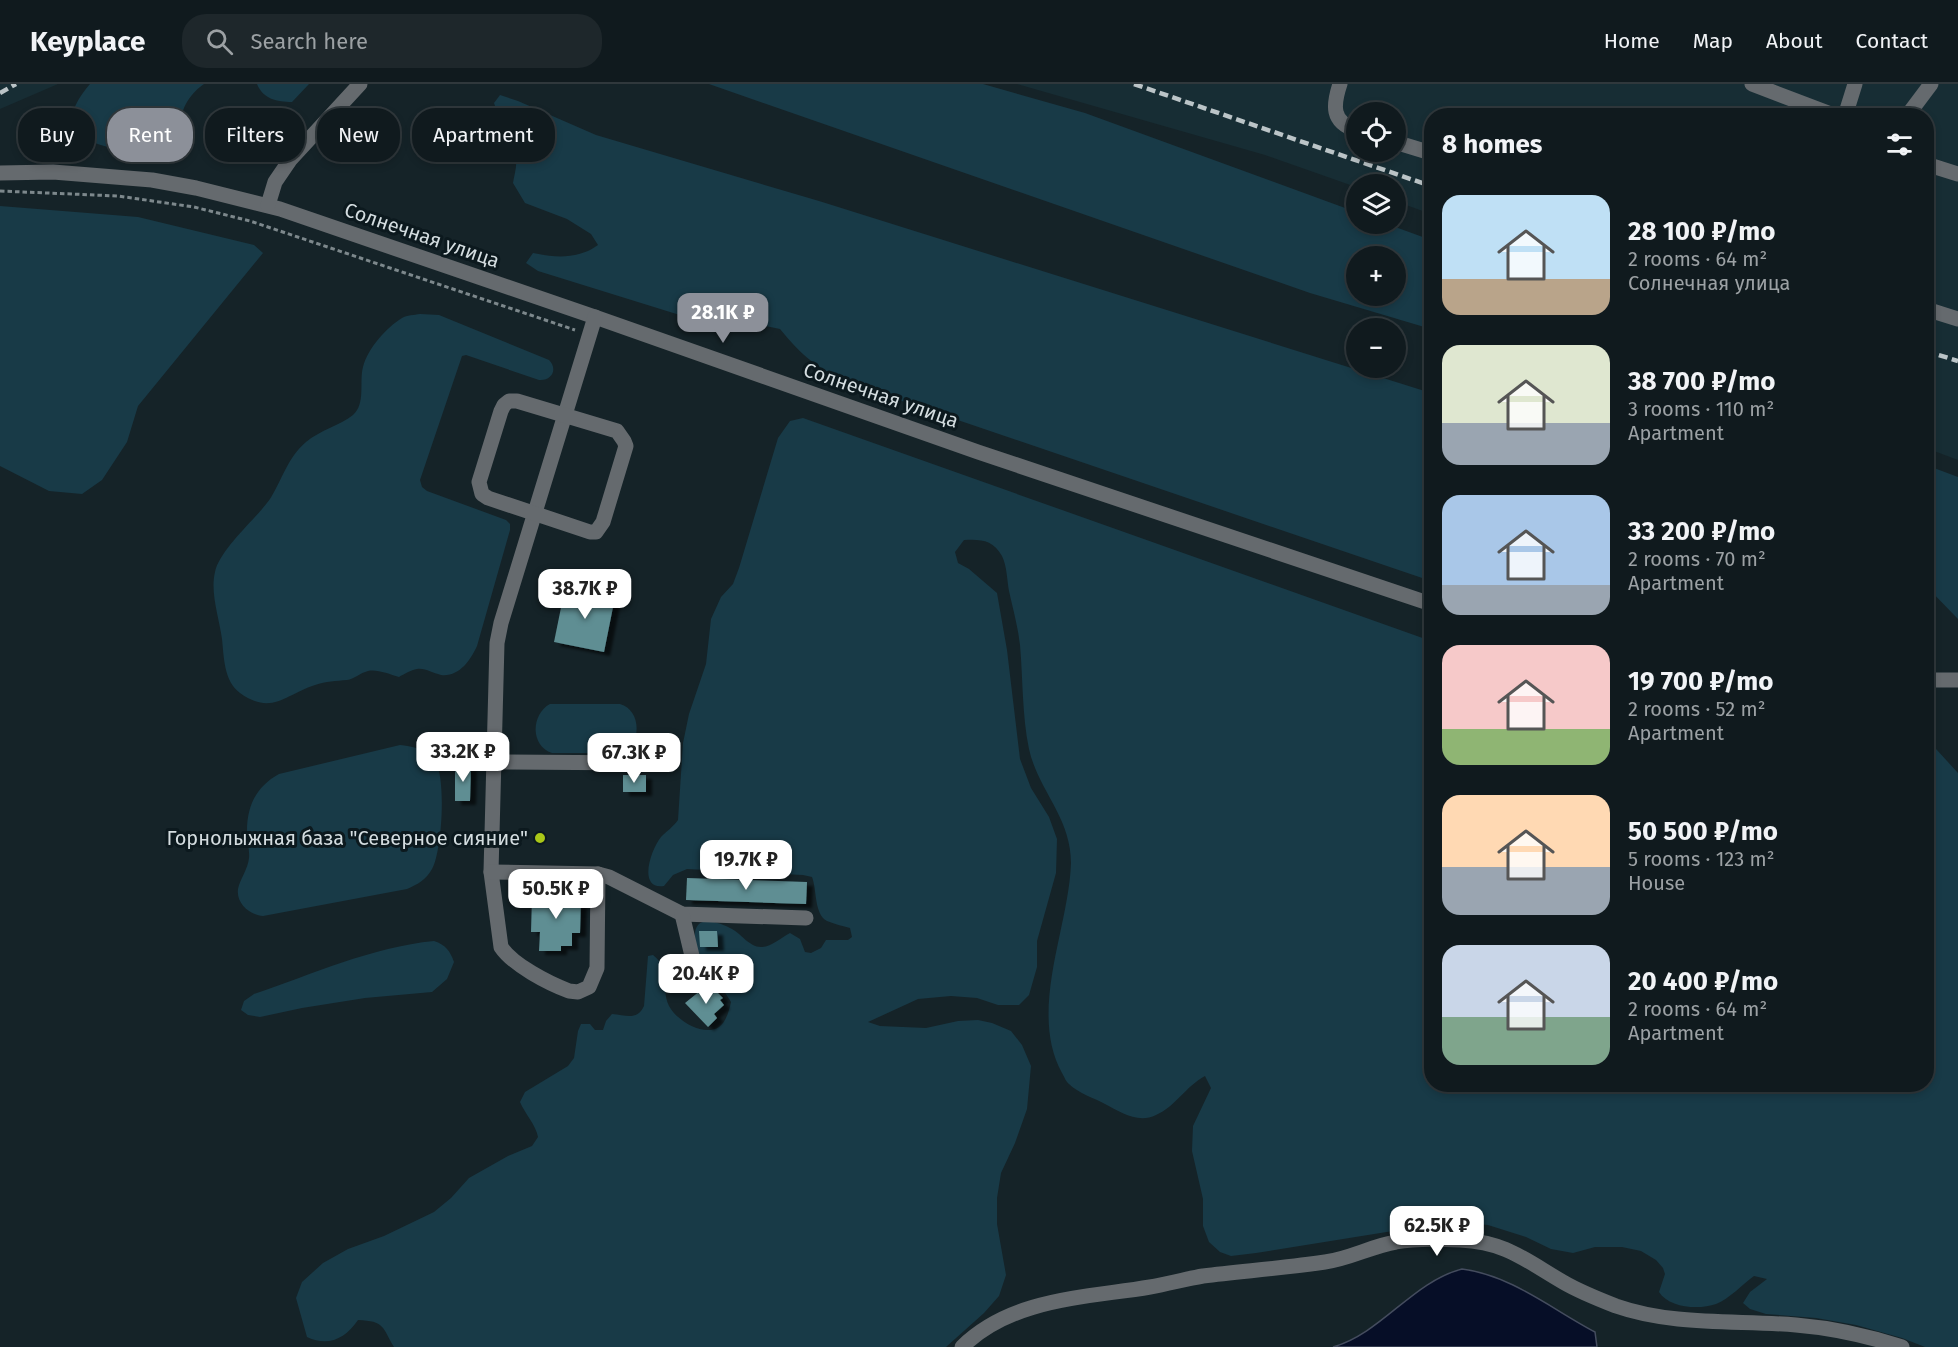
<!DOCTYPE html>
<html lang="en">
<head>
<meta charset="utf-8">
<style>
	body { margin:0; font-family:"Fira Sans",sans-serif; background:#1e272b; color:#f1f3f6; height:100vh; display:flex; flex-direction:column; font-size:22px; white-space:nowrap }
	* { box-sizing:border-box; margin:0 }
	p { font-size:20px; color:#9ca1a4 }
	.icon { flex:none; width:33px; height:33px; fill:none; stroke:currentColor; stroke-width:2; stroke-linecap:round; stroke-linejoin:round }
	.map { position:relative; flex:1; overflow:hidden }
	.panel { position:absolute; left:1424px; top:24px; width:510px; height:984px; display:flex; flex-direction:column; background:#101a1e; border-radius:24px; box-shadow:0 3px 9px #0003,0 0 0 2px #30383c }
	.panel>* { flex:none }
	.hud { position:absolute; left:18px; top:24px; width:570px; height:54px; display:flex; gap:12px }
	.tools { position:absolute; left:1346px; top:18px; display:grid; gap:12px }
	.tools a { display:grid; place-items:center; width:60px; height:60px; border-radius:50%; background:#101a1e; box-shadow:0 3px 9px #0003,0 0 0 2px #30383c; font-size:30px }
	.price { position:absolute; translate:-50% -51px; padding:0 14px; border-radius:12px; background:#fff; color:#222; font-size:20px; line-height:39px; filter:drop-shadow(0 2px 3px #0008) }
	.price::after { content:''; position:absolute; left:50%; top:36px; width:18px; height:14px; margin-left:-9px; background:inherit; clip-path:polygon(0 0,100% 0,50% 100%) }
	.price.active { background:#8c9099; color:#fff }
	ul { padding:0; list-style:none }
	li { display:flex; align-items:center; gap:18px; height:150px; padding:0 18px }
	li span { display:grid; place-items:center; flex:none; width:168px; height:120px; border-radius:18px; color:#555 }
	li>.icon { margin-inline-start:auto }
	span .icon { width:72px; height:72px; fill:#fffc; stroke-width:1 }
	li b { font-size:26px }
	h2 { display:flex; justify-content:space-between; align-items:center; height:72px; padding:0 18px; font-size:26px }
	.pill { padding:0 21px; border-radius:24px; background:#101a1e; box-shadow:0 3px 9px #0003,0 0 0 2px #30383c; font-size:21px; line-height:54px }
	.pill.active { background:#8c9099; color:#fff }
	header { display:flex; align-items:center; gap:36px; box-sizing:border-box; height:84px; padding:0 30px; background:#101a1e; border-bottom:2px solid #30383c }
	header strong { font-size:28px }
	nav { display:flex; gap:33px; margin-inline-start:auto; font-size:21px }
	.search { width:420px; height:54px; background:#1e272b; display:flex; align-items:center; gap:15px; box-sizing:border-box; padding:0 21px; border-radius:24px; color:#9ca1a4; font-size:22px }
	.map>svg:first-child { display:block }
</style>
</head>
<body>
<header>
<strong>Keyplace</strong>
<div class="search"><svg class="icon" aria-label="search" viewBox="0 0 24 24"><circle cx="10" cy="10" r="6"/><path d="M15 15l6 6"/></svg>Search here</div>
<nav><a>Home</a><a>Map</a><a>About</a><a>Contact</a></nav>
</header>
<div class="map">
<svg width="1958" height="1263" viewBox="0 0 1958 1263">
	<defs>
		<filter id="shadow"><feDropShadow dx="6" dy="4" stdDeviation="1.5" flood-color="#0009"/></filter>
	</defs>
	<rect width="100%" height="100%" fill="#152328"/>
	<!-- built -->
	<g fill="#172d34" fill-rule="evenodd">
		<polygon points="0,0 58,0 0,25"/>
		<path d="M1017,0H1958V376L1926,364V32H1431V130L1395,117V100H1356V103L1265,71ZM1356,28H1395V68H1356Z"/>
	</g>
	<!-- green -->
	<g fill="#183a47" fill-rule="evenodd">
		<path d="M90,0H204C193,7 178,26 183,39C187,51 193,51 191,65C179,67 167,66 154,66C145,66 135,67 126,66C81,60 52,44 90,0Z"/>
		<path d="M257,0H309L292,18C277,18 263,15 257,0Z"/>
		<path d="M709,0H983L1085,29L1356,128V140H1387L1431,156V245L1310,209ZM1356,172H1395V212H1356Z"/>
		<path d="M500,11L518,17L596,51L819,117L1431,309V497L849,299C816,283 803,273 780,245L752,239L699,237L538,187L526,179L533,169C556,174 579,175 598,161L591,150L567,135L525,119L513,99C514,92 517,83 516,76C516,55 500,38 494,19Z"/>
		<polygon points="0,122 138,133 254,161 263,169 138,322 127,358 102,396 82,410 49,407 0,382"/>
		<path d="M420,230L439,231L549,276C558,285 552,297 539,296L466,271L462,272L420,396L422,403L427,407L506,436L510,440V446L477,562C470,577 459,593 441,591C432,589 426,584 417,585C411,586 404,590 399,593C389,590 377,585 368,587C360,589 354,595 347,596C336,597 326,597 315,601C286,610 272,632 240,609C224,597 224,574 222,555C219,533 210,509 215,488C220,465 256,435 270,415C282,396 288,373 306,358C320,346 341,341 353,331C366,320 359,297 363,283C368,264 386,244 402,234C407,231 414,231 420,230Z"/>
		<path d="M803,334L1431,557V1000H1926V654L1958,689V1263H1925L1902,1254L1856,1241L1816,1234L1766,1230L1750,1225L1743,1219L1750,1208L1767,1195L1754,1192C1743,1200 1729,1215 1716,1220C1699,1226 1669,1224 1659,1208L1665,1190L1663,1184L1656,1176L1641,1167L1622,1163H1595L1573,1169L1551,1165L1526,1153L1488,1141L1455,1138L1433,1137L1399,1146L1256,1169L1231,1172L1220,1168L1209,1158L1203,1142V1115L1192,1067L1193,1042L1211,1004L1205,992C1186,1002 1175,1023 1156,1031C1138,1040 1120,1028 1105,1020C1094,1014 1078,1009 1069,1000C1066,998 1064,992 1062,989C1028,927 1069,844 1071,779C1071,733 1038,706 1029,665C1022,631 1023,595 1020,561C1018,543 1013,525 1009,507C1007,496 1007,482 1002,472C993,456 981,455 964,456L955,468L958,479L969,485L997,509L1007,566L1020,675L1031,704L1049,733L1057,755L1056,789L1037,857V883L1029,911L1019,921H998L977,914L951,912L918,915L868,938L880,942L926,944L958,937L978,936L992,939L1011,947L1022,961L1031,982L1027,1025L1015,1059L1001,1089L997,1114V1140L1006,1191L999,1212L984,1229L946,1263H394C382,1243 385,1237 358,1236C345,1255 328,1263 307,1253L296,1214L302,1198L323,1179L348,1165L384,1152L434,1128L451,1114L469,1094L508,1072L532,1062L538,1053C536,1041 525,1030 520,1018L525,1008L568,982L574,974L578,947L581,940H590L595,946H603L606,937L612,930C626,931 637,937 644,922L648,872L653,871C673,887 660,902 669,922C677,937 704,953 719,943C726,938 729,927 731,918C726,910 721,902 714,896C711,894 708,894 706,891C703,887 701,879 700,874C688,842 697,828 730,844C741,849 749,863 761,863C772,863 780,854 790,849L800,855L805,868L811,869L821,864L826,856H848L852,853L850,844C843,842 834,840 827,837C814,830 817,806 812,793L803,791L687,785L673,791L664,802C637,806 651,765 661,753C667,747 673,743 678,736L683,659L689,630L706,580L711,535L721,513L733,500L739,484L778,354L790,337Z"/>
		<polygon points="1926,381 1958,393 1958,535 1926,502"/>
		<path d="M550,620H620C642,626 642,662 621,669H552C530,662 531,630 550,620Z"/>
		<path d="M400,661C411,662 426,665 434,675C447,691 442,768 432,785C426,796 418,800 407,805L263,832C250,831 236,820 238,805C240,795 248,785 249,774C250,765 246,756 247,747C247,721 257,702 279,690Z"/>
		<path d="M434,857C446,861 450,867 454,878L447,895L432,908L365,914L302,924L260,933L248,931L241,926L244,917L254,910C313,890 372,863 434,857Z"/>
	</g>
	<!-- water -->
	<path fill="#060e27" stroke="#444c5e" stroke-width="1.5" d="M1462,1185C1511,1191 1553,1226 1595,1248L1597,1263H1333C1382,1249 1412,1198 1462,1185Z"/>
	<!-- building -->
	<g fill="#5e8e93" filter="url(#shadow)">
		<polygon points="565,504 615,513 604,568 554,558"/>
		<polygon points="455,682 471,682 470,717 455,717"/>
		<rect x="623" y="691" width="23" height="17"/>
		<polygon points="687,794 807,798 806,820 686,816"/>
		<polygon points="552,807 564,813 581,813 580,849 572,849 572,862 561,862 561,867 539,867 540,848 531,848 532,812 550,812"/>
		<polygon points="699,847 717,847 718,863 700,863"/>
		<polygon points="706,902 709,904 711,902 723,914 720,916 724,921 714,930 717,934 708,943 685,919"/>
	</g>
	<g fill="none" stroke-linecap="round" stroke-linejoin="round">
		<!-- path -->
		<polyline stroke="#7d888c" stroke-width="3" stroke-dasharray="4.5 3" stroke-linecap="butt" points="0,107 118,112 194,123 250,137 575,246"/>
		<!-- minor -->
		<g stroke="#656a6e" stroke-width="15">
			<path d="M1340,0C1333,21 1331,38 1356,46"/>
			<polyline points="1752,0 1836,32"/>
			<polyline points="1845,32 1855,0"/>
			<polyline points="1907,32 1931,0"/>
			<polyline points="1395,58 1431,69"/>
			<polyline points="1926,80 1958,90"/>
			<polyline points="0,89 53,88 152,96 196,104 280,125 595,233 978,368 1431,520"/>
			<polyline points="268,121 275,98 290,76 360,0"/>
			<polyline points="1926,225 1958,235"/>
			<path d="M595,233L501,539L497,559L491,788L501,863C513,881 548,899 569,907L578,908L589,903L597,884L598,790"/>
			<polygon points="509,317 517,317 617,347 624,357 626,362 603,438 596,448 590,448 488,414 482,410 479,398 501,327 504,321"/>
			<polyline points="1926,596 1958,596"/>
			<polyline points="493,678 643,679"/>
			<polyline points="491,788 598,790 609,793 682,830 806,834"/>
			<polyline points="682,830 698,897"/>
			<path d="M962,1263C1012,1214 1085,1214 1150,1203C1168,1200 1185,1195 1203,1192C1244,1187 1285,1184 1325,1178C1349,1175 1372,1162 1396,1158C1416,1154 1439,1155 1460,1156C1506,1158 1525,1176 1563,1198C1580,1208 1598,1215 1616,1222C1673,1242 1737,1236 1796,1241C1832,1244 1868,1252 1902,1263"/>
		</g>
		<!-- rail -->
		<g stroke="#bbc4c7" stroke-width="4.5" stroke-dasharray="9 4.5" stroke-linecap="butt">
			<polyline points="1134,0 1431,102"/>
			<polyline points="0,9 16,0"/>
			<polyline points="1926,267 1958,277"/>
		</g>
	</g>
	<!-- markers -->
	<circle fill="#aac718" stroke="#0c191e" stroke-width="2" cx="540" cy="754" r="6"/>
	<g text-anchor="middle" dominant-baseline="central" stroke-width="6" stroke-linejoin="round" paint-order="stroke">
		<!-- street labels -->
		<g font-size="20" fill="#d4dde0" stroke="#0c191e">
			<text transform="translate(422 151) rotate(19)">Солнечная улица</text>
			<text transform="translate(881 311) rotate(19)">Солнечная улица</text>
		</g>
		<!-- poi labels -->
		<g font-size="20" fill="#d4dde0" stroke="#0c191e" text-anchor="end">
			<text x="528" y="754">Горнолыжная база "Северное сияние"</text>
		</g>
	</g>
</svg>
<div class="tools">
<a><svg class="icon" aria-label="locate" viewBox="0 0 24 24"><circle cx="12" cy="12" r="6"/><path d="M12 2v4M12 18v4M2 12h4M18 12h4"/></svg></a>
<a><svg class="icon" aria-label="layers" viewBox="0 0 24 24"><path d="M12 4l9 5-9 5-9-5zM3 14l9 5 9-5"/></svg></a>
<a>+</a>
<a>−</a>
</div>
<b class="price active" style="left:723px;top:260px">28.1K ₽</b>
<b class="price" style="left:585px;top:536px">38.7K ₽</b>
<b class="price" style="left:463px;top:699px">33.2K ₽</b>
<b class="price" style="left:634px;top:700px">67.3K ₽</b>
<b class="price" style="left:746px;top:807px">19.7K ₽</b>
<b class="price" style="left:556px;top:836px">50.5K ₽</b>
<b class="price" style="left:706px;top:921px">20.4K ₽</b>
<b class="price" style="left:1437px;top:1173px">62.5K ₽</b>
<div class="hud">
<a class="pill">Buy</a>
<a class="pill active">Rent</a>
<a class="pill">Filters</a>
<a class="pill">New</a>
<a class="pill">Apartment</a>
</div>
<section class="panel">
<h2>8 homes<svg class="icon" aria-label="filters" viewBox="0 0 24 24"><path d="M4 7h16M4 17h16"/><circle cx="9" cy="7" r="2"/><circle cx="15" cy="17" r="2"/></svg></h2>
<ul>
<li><span style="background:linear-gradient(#bfe0f5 70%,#b9a48a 0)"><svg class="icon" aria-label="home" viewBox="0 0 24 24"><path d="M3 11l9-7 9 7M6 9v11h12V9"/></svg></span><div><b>28 100 ₽/mo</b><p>2 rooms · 64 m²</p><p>Солнечная улица</p></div></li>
<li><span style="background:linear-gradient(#dfe7d0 65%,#9aa5b1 0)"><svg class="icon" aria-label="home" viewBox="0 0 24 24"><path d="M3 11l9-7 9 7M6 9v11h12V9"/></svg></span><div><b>38 700 ₽/mo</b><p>3 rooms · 110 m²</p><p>Apartment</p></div></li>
<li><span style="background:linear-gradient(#a9c7e8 75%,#9aa5b1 0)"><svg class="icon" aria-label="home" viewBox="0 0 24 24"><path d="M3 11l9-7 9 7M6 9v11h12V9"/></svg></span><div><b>33 200 ₽/mo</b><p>2 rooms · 70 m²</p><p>Apartment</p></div></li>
<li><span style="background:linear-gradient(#f6c9c9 70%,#8fb573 0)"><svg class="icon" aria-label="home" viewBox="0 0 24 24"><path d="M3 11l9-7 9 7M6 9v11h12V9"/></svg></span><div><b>19 700 ₽/mo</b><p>2 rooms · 52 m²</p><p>Apartment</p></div></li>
<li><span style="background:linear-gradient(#ffd9b3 60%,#9aa5b1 0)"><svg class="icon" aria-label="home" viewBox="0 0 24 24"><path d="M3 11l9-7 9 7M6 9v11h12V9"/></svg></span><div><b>50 500 ₽/mo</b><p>5 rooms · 123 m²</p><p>House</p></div></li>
<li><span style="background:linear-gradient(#c9d6e8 60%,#7fa58c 0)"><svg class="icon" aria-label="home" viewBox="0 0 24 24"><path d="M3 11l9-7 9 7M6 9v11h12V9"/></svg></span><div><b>20 400 ₽/mo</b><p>2 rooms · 64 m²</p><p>Apartment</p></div></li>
</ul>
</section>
</div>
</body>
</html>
